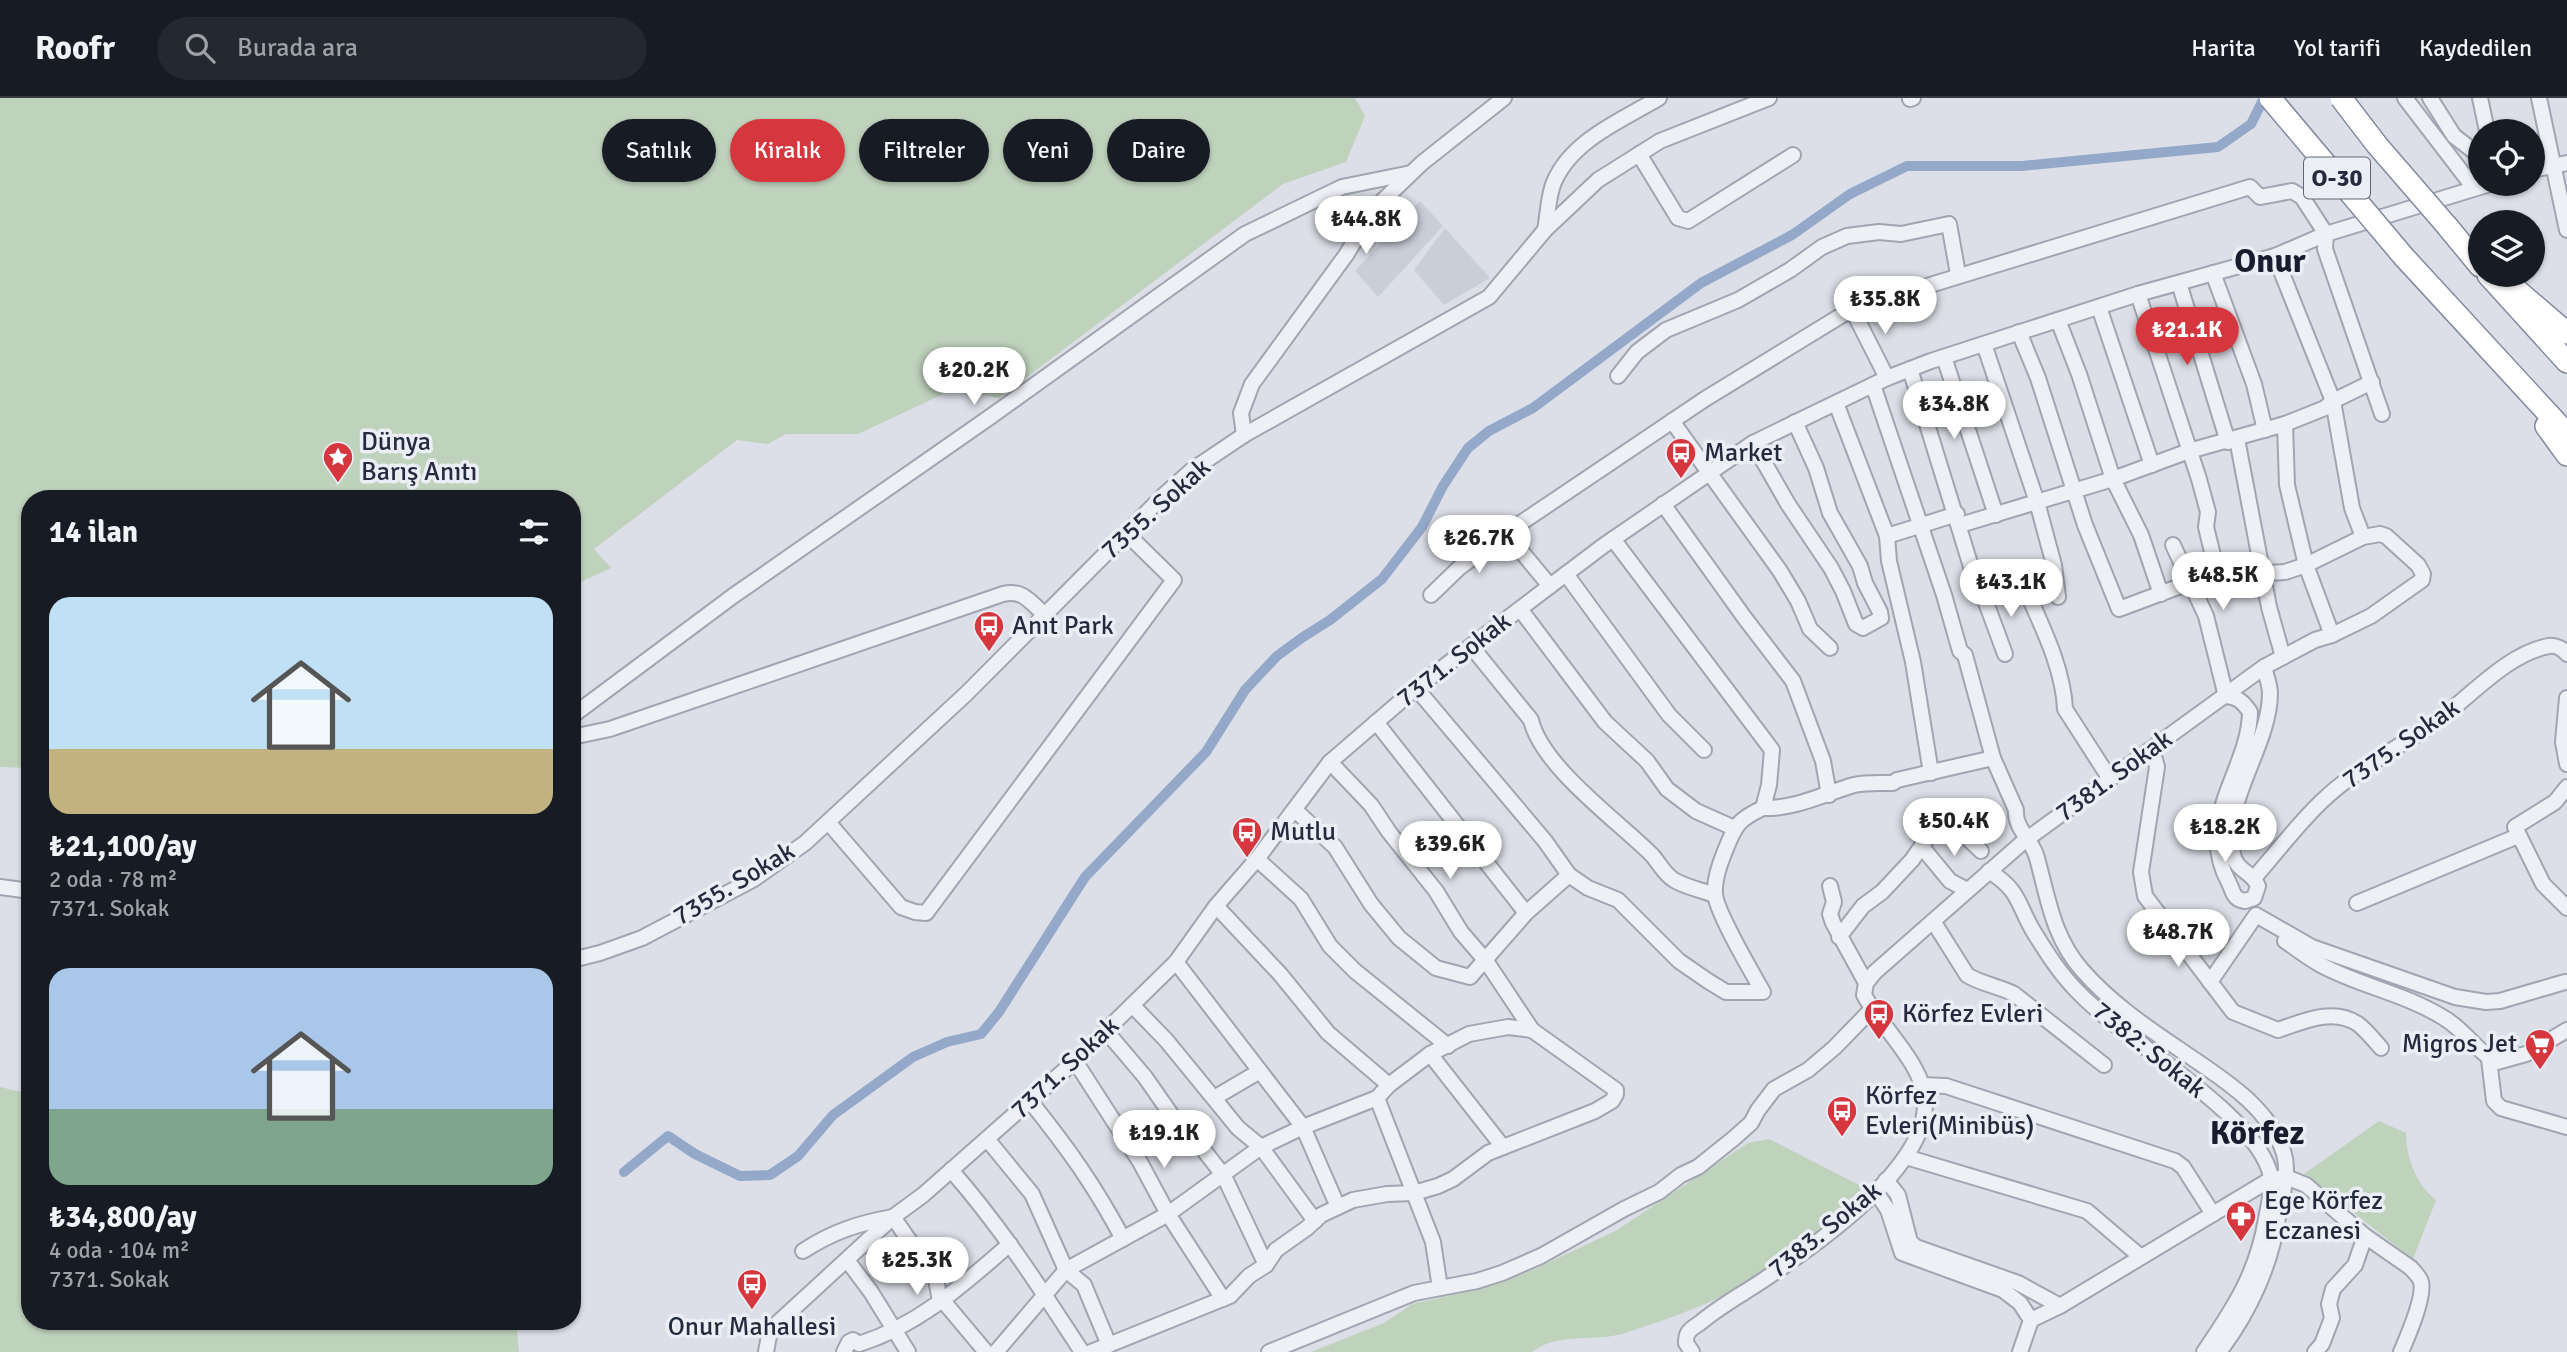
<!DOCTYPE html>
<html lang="tr">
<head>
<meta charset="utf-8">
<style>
	body { margin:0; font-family:Signika,sans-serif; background:#242831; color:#f1f3f6; height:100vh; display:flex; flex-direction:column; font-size:26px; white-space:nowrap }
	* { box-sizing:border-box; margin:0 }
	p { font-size:23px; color:#9ea1a6 }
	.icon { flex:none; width:38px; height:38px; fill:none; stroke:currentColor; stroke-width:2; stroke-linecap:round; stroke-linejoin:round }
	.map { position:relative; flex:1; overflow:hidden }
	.sheet { position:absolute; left:21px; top:392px; width:560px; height:840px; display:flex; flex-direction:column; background:#171b24; border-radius:28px; box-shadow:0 2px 5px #0004 }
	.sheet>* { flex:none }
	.guide { position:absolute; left:602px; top:21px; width:665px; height:63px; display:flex; gap:14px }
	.controls { position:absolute; left:2468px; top:21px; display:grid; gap:14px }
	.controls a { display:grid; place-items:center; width:77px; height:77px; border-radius:50%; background:#171b24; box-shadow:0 2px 5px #0004; font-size:35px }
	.price { position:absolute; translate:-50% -60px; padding:0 16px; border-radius:24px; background:#fff; color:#222; font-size:23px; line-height:46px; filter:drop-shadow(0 2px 4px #0008) }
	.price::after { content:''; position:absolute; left:50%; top:42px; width:21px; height:16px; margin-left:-10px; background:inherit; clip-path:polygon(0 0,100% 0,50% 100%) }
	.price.selected { background:#d6363e; color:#fff }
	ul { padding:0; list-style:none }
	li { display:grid; align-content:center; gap:14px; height:371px; padding:0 28px }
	li span { display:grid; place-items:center; height:217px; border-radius:21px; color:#555 }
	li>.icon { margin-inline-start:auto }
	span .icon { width:126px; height:126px; fill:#fffc; stroke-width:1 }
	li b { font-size:30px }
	h2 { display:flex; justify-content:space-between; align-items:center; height:84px; padding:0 28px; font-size:30px }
	.pill { padding:0 24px; border-radius:32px; background:#171b24; box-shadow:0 2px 5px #0004; font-size:24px; line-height:63px }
	.pill.selected { background:#d6363e; color:#fff }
	header { display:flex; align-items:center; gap:42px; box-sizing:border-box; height:98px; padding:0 35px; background:#171b24; border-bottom:2px solid #363941 }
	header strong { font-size:33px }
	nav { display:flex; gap:38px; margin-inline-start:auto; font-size:24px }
	.search { width:490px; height:63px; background:#242831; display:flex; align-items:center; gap:18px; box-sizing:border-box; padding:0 24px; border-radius:38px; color:#9ea1a6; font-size:26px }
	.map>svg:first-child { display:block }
</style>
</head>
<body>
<header>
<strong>Roofr</strong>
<div class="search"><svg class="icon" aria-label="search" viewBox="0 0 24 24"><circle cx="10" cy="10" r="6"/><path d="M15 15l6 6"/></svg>Burada ara</div>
<nav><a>Harita</a><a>Yol tarifi</a><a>Kaydedilen</a></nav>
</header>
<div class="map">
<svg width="2567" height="1254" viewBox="0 0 2567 1254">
	<rect width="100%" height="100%" fill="#dcdfe7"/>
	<!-- built -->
	<g fill="#caced9">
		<polygon points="1420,103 1443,128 1378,199 1355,173"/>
		<polygon points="1445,130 1490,180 1444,207 1414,172"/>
	</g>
	<!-- green -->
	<g fill="#bfd2bc">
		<polygon points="0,0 1355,0 1365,18 1346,64 1283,86 999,300 954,291 858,336 786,336 768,346 737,342 594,451 611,470 572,488 572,401 30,401 30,670 0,669"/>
		<polygon points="0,989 30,996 30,1223 516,1223 519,1254 0,1254"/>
		<path d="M2379,1023L2406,1035C2406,1060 2416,1086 2436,1102L2413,1161L2304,1076Z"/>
		<path d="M1769,1041L1863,1089C1836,1116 1809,1147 1777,1168C1733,1198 1675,1219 1625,1235C1594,1245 1560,1233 1532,1254H1311L1384,1225L1412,1206L1483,1190L1533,1172L1617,1132L1748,1045Z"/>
	</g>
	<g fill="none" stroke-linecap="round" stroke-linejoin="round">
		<!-- canal -->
		<polyline stroke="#94a9ca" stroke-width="10" points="624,1074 668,1038 695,1056 740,1078 770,1077 798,1058 833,1017 913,959 947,944 981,936 999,914 1085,779 1206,654 1245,592 1277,558 1303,539 1330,522 1382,481 1422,429 1443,388 1468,350 1489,333 1533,310 1701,185 1792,137 1850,96 1907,68 2022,68 2218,49 2251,26 2264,0"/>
		<!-- minor casing -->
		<g stroke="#a1a5b1" stroke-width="18">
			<g id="minor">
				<polyline points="2405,0 2474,90"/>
				<polyline points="2430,0 2454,38 2480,58"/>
				<polyline points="2480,0 2487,33"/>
				<polyline points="2539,0 2567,132"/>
				<polyline points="1910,1 1913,0"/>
				<polyline points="1639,56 1678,120 1688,123 1793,57"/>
				<polyline points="2532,72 2567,65"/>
				<path d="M1545,132C1548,117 1548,98 1554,84C1572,42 1622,22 1659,0"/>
				<polyline points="2275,158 2333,303 2352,410 2363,439"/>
				<polyline points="2213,175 2254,286 2265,332"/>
				<polyline points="2179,185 2228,344"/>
				<polyline points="2138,196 2199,381 2208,414 2206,429 2216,470 2222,481"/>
				<polyline points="2099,209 2152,367"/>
				<polyline points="1852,211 1887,280"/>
				<polyline points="2058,222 2079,276 2113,381 2141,437 2161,496"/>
				<polyline points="1984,246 2037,404 2054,467 2058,499"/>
				<polyline points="1944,259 1996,417"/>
				<path d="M1910,271L1977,488L1984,499C1996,492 2014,480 2026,492C2042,529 2063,569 2065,611L2110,681"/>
				<polyline points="1618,278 1637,254 1666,232 1738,202 1790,172 1822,149 1847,138 1879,134 1901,136 1949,126 1958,176"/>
				<path d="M1873,287L1944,497L1960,553L1965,557L1993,660L2016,712C2014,730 2033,743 2037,760C2048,800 2053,839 2082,872C2108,902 2143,927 2176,949C2216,977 2269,1006 2284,1056C2290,1076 2281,1099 2278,1119C2271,1167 2249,1215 2219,1254"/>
				<polyline points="1836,305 1887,438 1889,463 1913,564 1931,675"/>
				<polyline points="1672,323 1780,473 1798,503 1810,531 1830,550"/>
				<polyline points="2285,326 2287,387 2306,467 2332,537"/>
				<polyline points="1244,337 1241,315 1252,286 1346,157 1375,110 1422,65 1504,0"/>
				<polyline points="2237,341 2269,509 2283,559"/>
				<polyline points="1753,345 1788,406 1831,470 1843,493 1856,526 1863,530 1881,520 1880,514 1865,485 1860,468 1830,415 1816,370 1795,324"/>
				<polyline points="1663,406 1744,519 1793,583 1823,663 1829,697"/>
				<polyline points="1960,427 2113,381 2189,353 2285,326 2325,310 2333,303 2372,284"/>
				<polyline points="1887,438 1957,416"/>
				<polyline points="2173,447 2206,518 2226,598"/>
				<polyline points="1566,476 1669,617 1704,652"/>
				<polyline points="1550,488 1506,435 1705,301 1852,211 2250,89 2260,99 2292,93 2302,99 2326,136 2325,151 2382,316"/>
				<polyline points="1431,497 1459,470 1506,435"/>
				<polyline points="1984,499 2005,556"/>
				<polyline points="1520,511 1605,624 1647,663 1667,691 1696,713 1734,730"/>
				<path d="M1471,548L1531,622C1542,669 1618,723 1652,757C1659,765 1665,777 1674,782C1685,789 1702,792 1714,797"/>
				<path d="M1416,590L1545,743L1569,777L1588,790L1618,802L1679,863L1708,883L1726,894H1763C1753,876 1715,812 1715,795C1714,781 1720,765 1725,753C1735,727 1739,721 1763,710L1769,687L1772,652L1613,441"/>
				<path d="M2226,598C2238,599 2243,604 2250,614C2249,673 2194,720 2229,785C2234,795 2233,801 2245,803L2254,800L2258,788C2253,774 2236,773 2233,756C2221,704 2270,648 2270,595C2270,587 2266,577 2264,569"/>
				<polyline points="2567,600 2563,644 2567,666"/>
				<polyline points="572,618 733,498 990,319 1245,136 1342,89 1411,75"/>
				<polyline points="1376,624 1526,815"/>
				<path d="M572,639L610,631L1003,496C1023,491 1030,504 1045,517"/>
				<path d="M2152,651L2157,669L2141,774L2145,798L2233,914L2278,932C2302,924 2333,909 2358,926C2366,932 2374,942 2381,950"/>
				<polyline points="2567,689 2555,704 2515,729 2543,786 2567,810"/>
				<path d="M1763,710C1796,711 1823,696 1854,687C1866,684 1880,685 1893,685L1897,682L1993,660"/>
				<polyline points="1295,712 1335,749 1371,806 1399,840 1436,870 1470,879 1526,815 1569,777"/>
				<polyline points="828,724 901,809 915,814 926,815 1174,482 1126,435"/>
				<polyline points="1922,749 1950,783 1967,792"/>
				<polyline points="1257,761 1301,801 1330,848 1355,873 1448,948"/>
				<path d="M1989,773C2019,792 2017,804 2032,831C2046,854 2060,876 2079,895C2126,944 2259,1017 2271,1079C2273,1092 2268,1109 2266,1121C2257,1175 2234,1210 2204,1254"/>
				<path d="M2254,780C2276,755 2297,727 2321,704C2353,673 2394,652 2430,628C2467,603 2505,556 2549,548C2556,547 2563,551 2567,556"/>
				<polyline points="1830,788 1834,804 1830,816 1833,825 1866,885"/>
				<polyline points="0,789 30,793"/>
				<polyline points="2357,805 2518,738"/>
				<polyline points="1216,808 1280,876 1328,935 1389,987"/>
				<path d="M1933,823L1967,877C1981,886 1999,888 2014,896L2104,967"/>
				<polyline points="1839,839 1863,808 1882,794 1912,762 1928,739 1941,730 1955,728 1981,753"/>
				<path d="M2285,843C2297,851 2308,860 2321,867C2360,888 2406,896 2444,920C2464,931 2479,956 2497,964L2526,956L2567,932"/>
				<polyline points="572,862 600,855 642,840 754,781 805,745 967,595 1164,397 1192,372 1244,337 1489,199 1545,132 1598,82 1660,43 1769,0"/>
				<polyline points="1176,864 1303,1029 1338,1109"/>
				<polyline points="2210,884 2256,817 2312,849 2455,899 2486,904 2500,903 2565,884"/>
				<polyline points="1132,907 1166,942 1238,1030 1261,1049 1315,1123"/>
				<polyline points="1106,933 1145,979 1175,1022 1202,1050 1224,1078 1266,1167"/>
				<polyline points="1430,956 1503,1049"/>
				<polyline points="2489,961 2494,1003 2501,1010 2567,1029"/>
				<polyline points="1075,963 1140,1064 1168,1116 1223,1201"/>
				<polyline points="1921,987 1946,988 2175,1063 2183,1069 2213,1116"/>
				<polyline points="1214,1000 1260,973"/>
				<polyline points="1377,1000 1433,1144 1440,1190"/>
				<path d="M1030,1003C1067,1049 1095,1088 1123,1141"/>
				<polyline points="987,1041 1032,1096 1066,1172 1084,1187 1109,1247"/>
				<polyline points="1906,1059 2087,1113 2141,1159"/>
				<path d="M951,1072C1001,1129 1041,1191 1082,1254"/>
				<polyline points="1886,1082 1898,1097 1910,1144 1916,1149 2018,1185 2060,1208"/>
				<polyline points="1876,1094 1888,1112 1902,1155 2003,1192 2020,1205 2031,1222 2020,1254"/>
				<path d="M803,1153C832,1134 859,1125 893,1119L936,1181L939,1198L986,1254"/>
				<polyline points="847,1162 871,1194 908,1254"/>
				<path d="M2031,1222L2060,1208L2271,1081L2286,1079L2306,1087L2365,1138L2411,1170C2414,1174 2420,1179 2421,1184C2425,1199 2407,1240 2401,1254"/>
				<polyline points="766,1254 770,1232 893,1119 923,1097 1075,963 1176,864 1216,808 1257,761 1330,664 1416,590 1550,488 1603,448 1753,345 1887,280 1931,263 2138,196 2275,158 2326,136 2490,86"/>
				<path d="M844,1254L849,1244L853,1242L859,1246C919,1227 964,1186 1010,1146"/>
				<polyline points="996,1254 1066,1172 1168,1116 1261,1049 1303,1029 1377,1000 1389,987 1430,956 1469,936 1508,929 1532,932"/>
				<polyline points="1091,1254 1230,1198 1249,1178 1266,1167 1276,1152 1307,1130 1321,1117 1338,1109 1353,1102 1387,1096 1414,1095 1438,1088 1453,1081 1488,1055 1595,1013 1612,1003 1616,996 1616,992 1532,932 1486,863 1461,834 1436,793 1389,734 1371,707 1330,664"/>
				<polyline points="1269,1254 1414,1195 1477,1183 1502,1175 1541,1158 1624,1111 1659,1094 1681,1077 1698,1069 1733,1041 1751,1025 1758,1012 1774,991 1808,972 1834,950 1872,911"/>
				<path d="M1692,1254L1686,1245C1686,1242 1686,1238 1688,1235C1690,1231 1697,1227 1700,1225C1720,1208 1741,1197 1762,1183C1813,1149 1929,1070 1925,1002C1923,966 1881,929 1864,897L1866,885L1875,874L2023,744L2264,569L2315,542L2332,537L2371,518L2422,482L2423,476L2418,467L2386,438L2380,436L2363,439L2306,467L2285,474L2251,476L2178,489L2119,511L2085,427L2038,280L2019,234"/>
				<polyline points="2315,1254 2322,1246 2332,1220 2329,1206 2333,1191 2355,1167 2365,1138"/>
			</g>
		</g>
		<!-- highway casing -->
		<g stroke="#828a9f" stroke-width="24">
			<g id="highway">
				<polyline points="2447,128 2480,168"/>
				<polyline points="2404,159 2567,336"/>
				<polyline points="2488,177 2567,264"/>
				<polyline points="2518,193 2567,235"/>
				<polyline points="2546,328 2567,357"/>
			</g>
		</g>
		<!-- minor -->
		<use href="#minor" stroke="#eff0f5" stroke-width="14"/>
		<!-- highway -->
		<use href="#highway" stroke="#fff" stroke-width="21"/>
		<!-- highway-bridge casing -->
		<g stroke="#828a9f" stroke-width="24" stroke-linecap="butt">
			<g id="highway-bridge">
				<polyline points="2270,0 2404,159"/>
				<polyline points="2341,0 2377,47 2447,128"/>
			</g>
		</g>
		<!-- highway-bridge -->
		<use href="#highway-bridge" stroke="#fff" stroke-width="21"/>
	</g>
	<!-- icons -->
	<defs>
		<g id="bus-pin" transform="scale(1.575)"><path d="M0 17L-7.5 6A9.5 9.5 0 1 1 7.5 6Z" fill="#d6363e" stroke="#ebeef5"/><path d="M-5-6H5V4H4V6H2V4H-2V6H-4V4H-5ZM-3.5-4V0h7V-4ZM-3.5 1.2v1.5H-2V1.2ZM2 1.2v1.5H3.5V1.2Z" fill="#fff"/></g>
		<g id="sight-pin" transform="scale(1.575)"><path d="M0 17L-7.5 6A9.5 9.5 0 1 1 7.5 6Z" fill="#d6363e" stroke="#ebeef5"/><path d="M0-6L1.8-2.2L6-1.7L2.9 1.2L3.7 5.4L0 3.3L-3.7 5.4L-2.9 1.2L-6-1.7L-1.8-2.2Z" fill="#fff"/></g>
		<g id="supermarket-pin" transform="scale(1.575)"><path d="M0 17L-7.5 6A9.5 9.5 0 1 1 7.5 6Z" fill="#d6363e" stroke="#ebeef5"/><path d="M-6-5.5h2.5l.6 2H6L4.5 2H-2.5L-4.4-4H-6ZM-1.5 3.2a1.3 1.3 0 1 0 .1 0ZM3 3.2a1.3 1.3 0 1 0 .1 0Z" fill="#fff"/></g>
		<g id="pharmacy-pin" transform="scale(1.575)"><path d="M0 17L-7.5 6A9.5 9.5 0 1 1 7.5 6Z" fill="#d6363e" stroke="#ebeef5"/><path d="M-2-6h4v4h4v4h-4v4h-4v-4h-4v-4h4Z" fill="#fff"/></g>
	</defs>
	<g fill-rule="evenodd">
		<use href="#bus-pin" x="1681" y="355"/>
		<use href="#sight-pin" x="338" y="359"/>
		<use href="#bus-pin" x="989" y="528"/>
		<use href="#bus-pin" x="1247" y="734"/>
		<use href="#bus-pin" x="1879" y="916"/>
		<use href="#supermarket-pin" x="2540" y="946"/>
		<use href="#bus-pin" x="1842" y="1013"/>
		<use href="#pharmacy-pin" x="2241" y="1118"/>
		<use href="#bus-pin" x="752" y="1186"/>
	</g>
	<g text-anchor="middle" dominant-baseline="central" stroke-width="7" stroke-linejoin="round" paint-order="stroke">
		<!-- shield labels -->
		<rect fill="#ebeef5" stroke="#606675" stroke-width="2" x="2304" y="59.5" width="66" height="41" rx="5"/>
		<g font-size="24" font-weight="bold" fill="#252b3e">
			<text x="2337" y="80">O-30</text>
		</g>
		<!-- poi labels -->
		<g font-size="26" fill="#252b3e" stroke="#ebeef5" text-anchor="start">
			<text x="361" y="344">Dünya<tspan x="361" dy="30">Barış Anıtı</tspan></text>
			<text x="1704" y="355">Market</text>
			<text x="1012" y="528">Anıt Park</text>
			<text x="1270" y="734">Mutlu</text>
			<text x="1902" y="916">Körfez Evleri</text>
			<text x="2517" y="946" text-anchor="end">Migros Jet</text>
			<text x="1865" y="998">Körfez<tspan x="1865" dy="30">Evleri(Minibüs)</tspan></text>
			<text x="2264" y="1103">Ege Körfez<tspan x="2264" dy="30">Eczanesi</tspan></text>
			<text x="752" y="1229" text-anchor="middle">Onur Mahallesi</text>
		</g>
		<!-- street labels -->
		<g font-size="26" fill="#252b3e" stroke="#ebeef5">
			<text transform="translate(1156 411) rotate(-42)">7355. Sokak</text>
			<text transform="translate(1454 562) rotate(-38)">7371. Sokak</text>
			<text transform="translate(2401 646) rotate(-35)">7375. Sokak</text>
			<text transform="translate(2114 678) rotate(-36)">7381. Sokak</text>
			<text transform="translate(734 786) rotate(-31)">7355. Sokak</text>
			<text transform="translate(2149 952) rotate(39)">7382: Sokak</text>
			<text transform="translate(1065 970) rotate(-43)">7371. Sokak</text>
			<text transform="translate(1825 1132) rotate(-39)">7383. Sokak</text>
		</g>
		<!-- district labels -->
		<g font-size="33" font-weight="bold" fill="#171d2f" stroke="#ebeef5">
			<text x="2270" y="163">Onur</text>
			<text x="2257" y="1035">Körfez</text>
		</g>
	</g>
</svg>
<div class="controls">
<a><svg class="icon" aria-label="locate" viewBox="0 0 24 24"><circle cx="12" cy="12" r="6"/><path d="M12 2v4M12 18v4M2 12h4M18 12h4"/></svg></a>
<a><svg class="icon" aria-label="layers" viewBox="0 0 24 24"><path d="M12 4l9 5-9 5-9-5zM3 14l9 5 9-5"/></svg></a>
</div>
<b class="price" style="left:1366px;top:158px">₺44.8K</b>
<b class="price" style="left:1885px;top:238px">₺35.8K</b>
<b class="price selected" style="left:2187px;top:269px">₺21.1K</b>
<b class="price" style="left:974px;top:309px">₺20.2K</b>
<b class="price" style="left:1954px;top:343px">₺34.8K</b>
<b class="price" style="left:1479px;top:477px">₺26.7K</b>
<b class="price" style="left:2223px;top:514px">₺48.5K</b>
<b class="price" style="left:2011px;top:521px">₺43.1K</b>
<b class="price" style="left:1954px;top:760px">₺50.4K</b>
<b class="price" style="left:2225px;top:766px">₺18.2K</b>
<b class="price" style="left:1450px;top:783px">₺39.6K</b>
<b class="price" style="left:2178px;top:871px">₺48.7K</b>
<b class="price" style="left:1164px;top:1072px">₺19.1K</b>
<b class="price" style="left:917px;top:1199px">₺25.3K</b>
<div class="guide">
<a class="pill">Satılık</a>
<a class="pill selected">Kiralık</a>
<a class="pill">Filtreler</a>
<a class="pill">Yeni</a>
<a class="pill">Daire</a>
</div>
<section class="sheet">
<h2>14 ilan<svg class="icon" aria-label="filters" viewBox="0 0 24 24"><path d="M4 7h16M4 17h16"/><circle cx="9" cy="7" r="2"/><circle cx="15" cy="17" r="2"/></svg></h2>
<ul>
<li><span style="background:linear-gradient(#bfe0f5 70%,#c2b280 0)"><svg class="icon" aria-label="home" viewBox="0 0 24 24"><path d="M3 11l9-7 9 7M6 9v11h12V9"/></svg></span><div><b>₺21,100/ay</b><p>2 oda · 78 m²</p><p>7371. Sokak</p></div></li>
<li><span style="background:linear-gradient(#a9c7e8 65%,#7fa58c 0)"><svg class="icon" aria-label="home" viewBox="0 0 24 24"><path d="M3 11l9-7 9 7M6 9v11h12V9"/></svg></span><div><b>₺34,800/ay</b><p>4 oda · 104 m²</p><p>7371. Sokak</p></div></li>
</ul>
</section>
</div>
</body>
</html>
